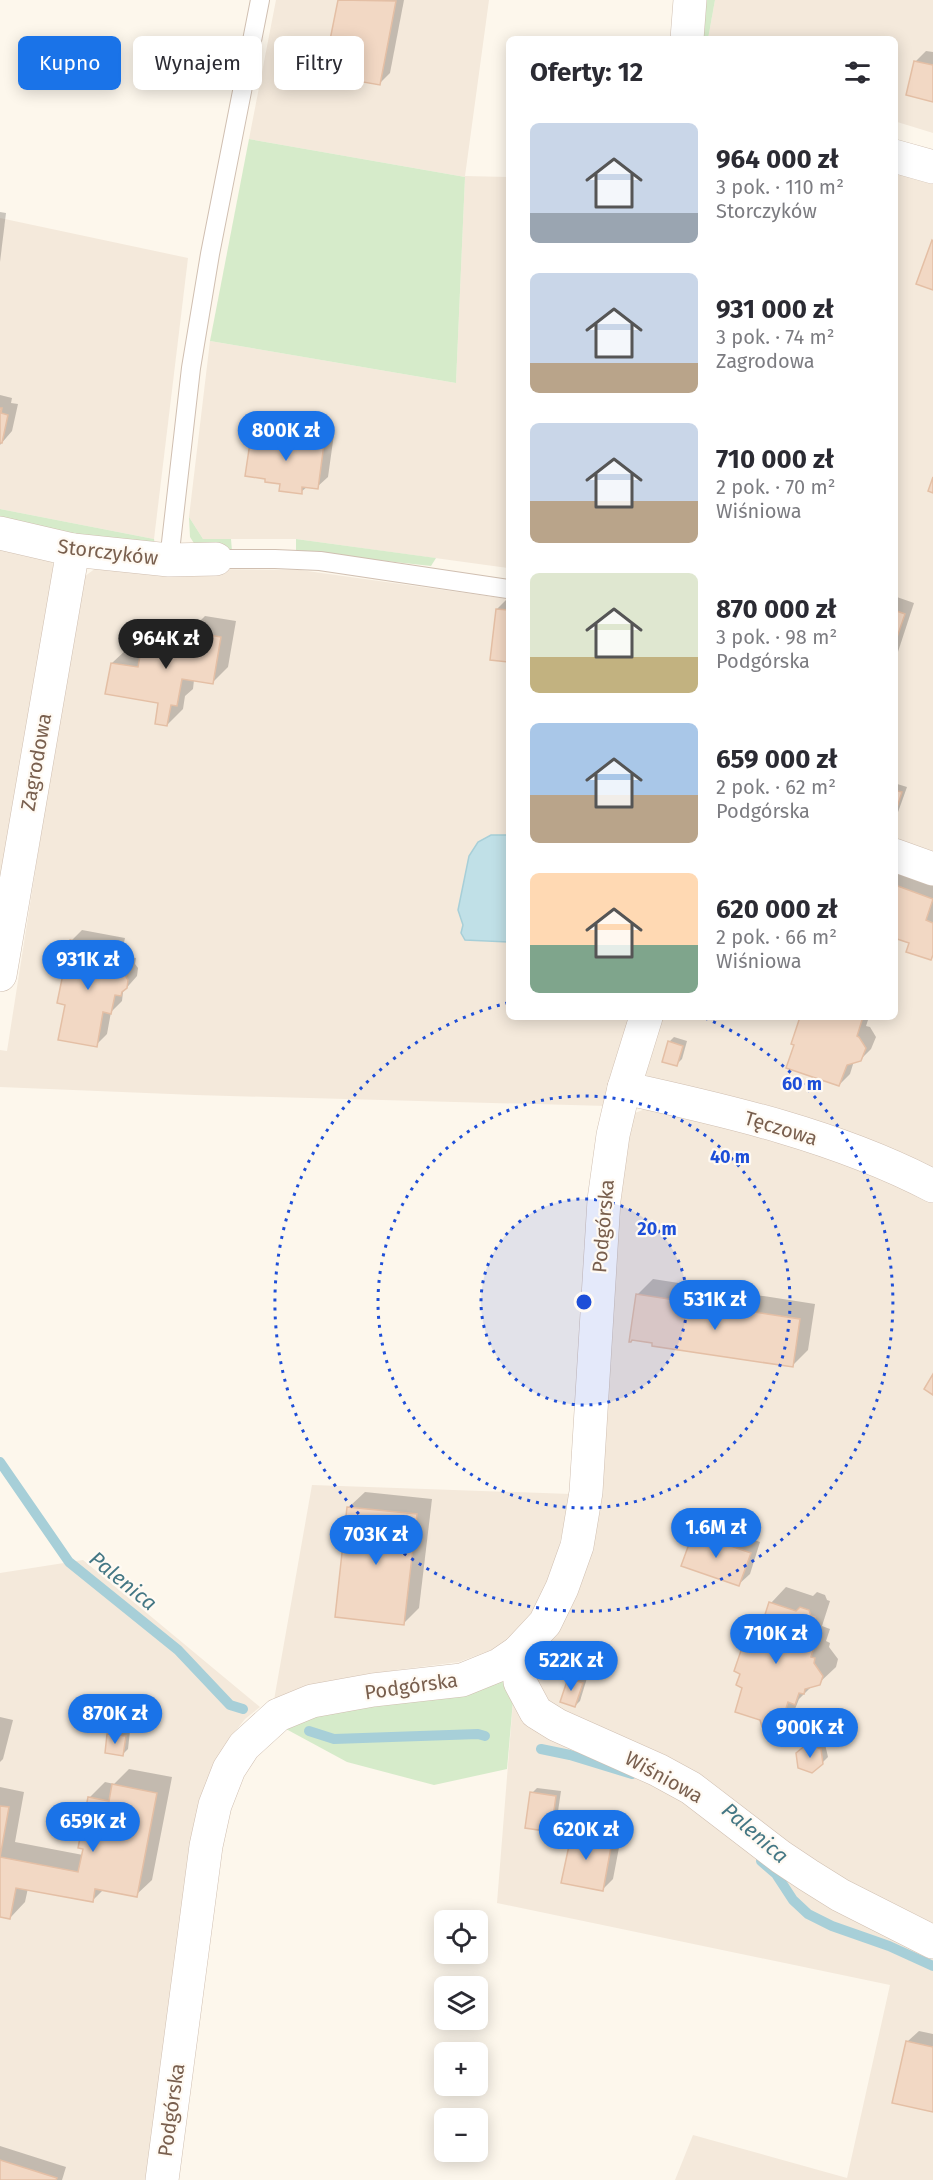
<!DOCTYPE html>
<html lang="pl">
<head>
<meta charset="utf-8">
<style>
	body { margin:0; font-family:"Fira Sans",sans-serif; background:#f2f2f3; color:#2b2b33; height:100vh; display:flex; flex-direction:column; font-size:22px; white-space:nowrap }
	* { box-sizing:border-box; margin:0 }
	p { font-size:20px; color:#7c7c81 }
	.icon { flex:none; width:33px; height:33px; fill:none; stroke:currentColor; stroke-width:2; stroke-linecap:round; stroke-linejoin:round }
	.map { position:relative; flex:1; overflow:hidden }
	.side { position:absolute; left:506px; top:36px; width:392px; height:984px; display:flex; flex-direction:column; background:#fff; border-radius:9px; box-shadow:0 3px 15px #0003 }
	.side>* { flex:none }
	.banner { position:absolute; left:18px; top:36px; width:398px; height:54px; display:flex; gap:12px }
	.buttons { position:absolute; left:434px; top:1910px; display:grid; gap:12px }
	.buttons a { display:grid; place-items:center; width:54px; height:54px; border-radius:9px; background:#fff; box-shadow:0 3px 15px #0003; font-size:30px }
	.price { position:absolute; translate:-50% -51px; padding:0 14px; border-radius:21px; background:#1a73e8; color:#fff; font-size:20px; line-height:39px; filter:drop-shadow(0 2px 3px #0008) }
	.price::after { content:''; position:absolute; left:50%; top:36px; width:18px; height:14px; margin-left:-9px; background:inherit; clip-path:polygon(0 0,100% 0,50% 100%) }
	.price.selected { background:#222; color:#fff }
	ul { padding:0; list-style:none }
	li { display:flex; align-items:center; gap:18px; height:150px; padding:0 24px }
	li span { display:grid; place-items:center; flex:none; width:168px; height:120px; border-radius:9px; color:#555 }
	li>.icon { margin-inline-start:auto }
	span .icon { width:72px; height:72px; fill:#fffc; stroke-width:1 }
	li b { font-size:26px }
	h2 { display:flex; justify-content:space-between; align-items:center; height:72px; padding:0 24px; font-size:26px }
	.chip { padding:0 21px; border-radius:9px; background:#fff; box-shadow:0 3px 15px #0003; font-size:21px; line-height:54px }
	.chip.selected { background:#1a73e8; color:#fff }
	.map>svg:first-child { display:block }
</style>
</head>
<body>
<div class="map">
<svg width="933" height="2180" viewBox="0 0 933 2180">
	<rect width="100%" height="100%" fill="#fdf7ec"/>
	<!-- residential -->
	<g fill="#f4e9db">
		<polygon points="276,0 489,0 465,176 508,177 508,568 296,539 203,539 189,517 210,341 456,383 465,177 249,139"/>
		<polygon points="715,0 933,0 933,133 894,121 894,39 708,39"/>
		<polygon points="894,166 933,178 933,863 894,850"/>
		<polygon points="0,218 188,258 154,539 0,509"/>
		<polygon points="0,543 52,561 56,578 0,896"/>
		<polygon points="96,568 300,570 508,599 508,1017 635,1017 607,1106 195,1095 0,1087 0,1050 7,1051 81,579"/>
		<polygon points="894,869 933,882 933,1177 650,1080 639,1065 655,1017 894,1017"/>
		<polygon points="655,1105 805,1146 933,1200 933,1933 539,1706 524,1658 551,1630 623,1135 635,1113"/>
		<polygon points="312,1485 571,1494 554,1569 533,1613 507,1644 459,1662 396,1670 274,1700"/>
		<polygon points="83,1560 260,1707 245,1719 227,1742 210,1773 151,2180 0,2180 0,1573"/>
		<polygon points="514,1689 654,1775 933,1951 933,2180 675,2180 693,2135 847,2178 890,1985 497,1903"/>
	</g>
	<!-- green -->
	<g fill="#d6ebca">
		<polygon points="701,0 715,0 708,39 695,39"/>
		<polygon points="249,139 465,177 456,383 210,341"/>
		<polygon points="0,509 154,539 156,551 0,524"/>
		<polygon points="189,517 203,539 231,539 232,551 199,551 190,537"/>
		<polygon points="296,539 436,558 431,566 296,551"/>
		<polygon points="510,1667 514,1689 507,1769 434,1785 347,1762 286,1729 313,1710"/>
	</g>
	<!-- water -->
	<polygon fill="#c0e0e7" stroke="#a7cfd8" stroke-width="1.5" points="491,835 508,835 508,942 465,940 461,933 463,925 458,910 469,856 478,842"/>
	<!-- shadow -->
	<g fill="#0003">
		<polygon points="339,0 404,0 390,73 379,84 325,73"/>
		<polygon points="926,51 933,52 933,100 916,61"/>
		<polygon points="0,212 6,213 0,262"/>
		<polygon points="0,395 12,398 11,403 18,404 12,431 0,445"/>
		<polygon points="305,424 314,426 318,431 334,434 328,477 317,487 308,486 301,492 282,483 252,437 263,426 299,429"/>
		<polygon points="894,596 914,603 894,664"/>
		<polygon points="508,598 508,661 492,659 497,609"/>
		<polygon points="205,616 236,621 228,667 212,683 194,680 193,689 185,696 183,709 167,725 160,702 112,663 128,648 142,650 145,634 161,619 196,625"/>
		<polygon points="894,783 907,787 897,815 894,818"/>
		<polygon points="894,871 933,885 933,956 931,958 911,943 894,937"/>
		<polygon points="82,930 125,938 121,956 136,958 135,964 138,968 137,976 123,992 122,1001 111,1012 107,1034 96,1045 66,1004 71,941"/>
		<polygon points="802,1017 869,1017 866,1026 870,1027 876,1037 871,1049 860,1060 854,1061 850,1074 839,1085 796,1044"/>
		<polygon points="674,1037 687,1041 682,1059 677,1064 669,1042"/>
		<polygon points="653,1279 815,1304 808,1350 792,1366 637,1295"/>
		<polygon points="365,1492 432,1499 419,1608 404,1623 349,1507"/>
		<polygon points="705,1523 760,1542 750,1574 739,1584 694,1534"/>
		<polygon points="786,1587 813,1596 817,1592 825,1595 827,1600 830,1601 822,1626 830,1629 826,1641 830,1643 829,1647 838,1659 836,1667 819,1683 811,1687 799,1699 795,1709 779,1725 744,1687 742,1673 747,1636 766,1617 771,1603"/>
		<polygon points="574,1674 587,1678 580,1701 575,1706 569,1679"/>
		<polygon points="0,1717 13,1720 3,1759 0,1762"/>
		<polygon points="114,1729 130,1731 128,1749 123,1754 109,1734"/>
		<polygon points="813,1740 825,1744 828,1757 822,1763 800,1751"/>
		<polygon points="129,1769 172,1777 152,1880 136,1895 104,1889 92,1901 28,1888 25,1902 10,1918 0,1916 0,1787 24,1792 15,1842 83,1855 89,1798 105,1782 114,1784"/>
		<polygon points="537,1788 561,1791 556,1825 551,1830 532,1793"/>
		<polygon points="585,1817 605,1821 603,1834 621,1837 613,1879 602,1890 574,1828"/>
		<polygon points="919,2031 933,2034 933,2111 894,2102 908,2041"/>
		<polygon points="0,2146 66,2167 62,2180 0,2180"/>
	</g>
	<g fill="none" stroke-linecap="round" stroke-linejoin="round">
		<!-- stream -->
		<g stroke="#a7cfd8" stroke-width="10">
			<polyline points="0,1462 69,1562 178,1650 230,1705 243,1709"/>
			<polyline points="309,1731 334,1739 478,1734 485,1736"/>
			<polyline points="541,1749 570,1755 632,1774"/>
			<polyline points="761,1861 776,1874 793,1900 808,1914 832,1926 889,1946 933,1966"/>
		</g>
	</g>
	<!-- building -->
	<g fill="#f2d8c4" stroke="#e4bfa5" stroke-width="1.5">
		<polygon points="338,0 396,1 380,85 323,75"/>
		<polygon points="914,61 933,65 933,102 906,95"/>
		<polygon points="932,240 933,241 933,290 916,284"/>
		<polygon points="0,408 2,408 1,413 8,415 2,443 0,443"/>
		<polygon points="293,434 303,436 307,442 324,444 318,489 302,487 302,494 279,491 280,484 265,482 265,479 245,476 251,436 287,439"/>
		<polygon points="933,477 933,493 928,491"/>
		<polygon points="496,609 508,610 508,662 490,660"/>
		<polygon points="894,610 905,614 894,646"/>
		<polygon points="187,631 221,637 213,684 182,679 177,706 171,705 167,726 155,724 158,703 105,694 111,663 138,667 144,634 186,641"/>
		<polygon points="894,790 902,792 894,817"/>
		<polygon points="895,885 933,899 926,920 933,923 933,955 931,960 906,952 909,943 894,938"/>
		<polygon points="70,940 115,948 111,966 126,969 125,975 128,980 127,988 122,992 121,996 115,995 111,1014 103,1012 97,1047 58,1040 65,1005 57,1003"/>
		<polygon points="800,1017 863,1017 857,1036 859,1037 866,1048 861,1061 847,1065 839,1086 786,1068 794,1045 791,1044"/>
		<polygon points="668,1041 683,1046 677,1066 662,1062"/>
		<polygon points="636,1294 800,1319 793,1367 652,1346 652,1343 632,1340 631,1342 629,1342"/>
		<polygon points="933,1374 933,1395 924,1389"/>
		<polygon points="347,1507 417,1514 404,1625 335,1617"/>
		<polygon points="693,1533 751,1553 739,1586 681,1566"/>
		<polygon points="769,1602 796,1611 800,1607 809,1610 811,1616 815,1617 807,1642 815,1644 811,1657 815,1658 814,1663 823,1676 820,1685 805,1689 804,1694 799,1693 795,1705 788,1702 780,1727 776,1726 771,1730 762,1727 760,1720 735,1712 742,1688 736,1685 740,1674 734,1671 746,1636 751,1637 755,1626 761,1627"/>
		<polygon points="568,1678 583,1683 575,1707 560,1702"/>
		<polygon points="107,1734 126,1736 123,1756 105,1753"/>
		<polygon points="807,1744 821,1749 823,1764 812,1773 798,1768 796,1753"/>
		<polygon points="112,1784 157,1793 137,1897 95,1889 93,1902 16,1888 10,1919 0,1917 0,1857 78,1872 83,1849 78,1848 88,1797 109,1801"/>
		<polygon points="530,1792 556,1796 551,1832 525,1828"/>
		<polygon points="0,1806 9,1807 0,1857"/>
		<polygon points="573,1827 595,1832 593,1844 611,1847 603,1891 561,1883"/>
		<polygon points="906,2041 933,2047 933,2112 892,2103"/>
		<polygon points="0,2160 57,2178 56,2180 0,2180"/>
	</g>
	<g fill="none" stroke-linecap="round" stroke-linejoin="round">
		<!-- service casing -->
		<g stroke="#d0bfb1" stroke-width="20">
			<g id="service">
				<polyline points="216,559 275,559 320,561 508,589"/>
				<polyline points="169,560 191,368 210,254 260,0"/>
			</g>
		</g>
		<!-- minor casing -->
		<g stroke="#d0bfb1" stroke-width="34">
			<g id="minor">
				<polyline points="687,39 690,0"/>
				<polyline points="894,156 933,167"/>
				<polyline points="0,533 73,550 169,560 216,559"/>
				<polyline points="894,855 933,869"/>
				<polyline points="0,975 73,550"/>
				<path d="M624,1088C729,1111 837,1136 933,1186"/>
				<polyline points="518,1652 520,1682 536,1712 557,1725 658,1770 691,1788 781,1857 808,1875 840,1895 933,1942"/>
				<polyline points="162,2180 206,1846 215,1805 229,1769 244,1746 278,1715 312,1701 373,1690 462,1680 499,1665 518,1652 545,1623 562,1588 577,1546 586,1492 604,1200 613,1135 624,1088 646,1017"/>
			</g>
		</g>
		<!-- service -->
		<use href="#service" stroke="#fff" stroke-width="18"/>
		<!-- minor -->
		<use href="#minor" stroke="#fff" stroke-width="33"/>
	</g>
	<!-- distance rings -->
	<circle cx="584" cy="1302" r="103" fill="#1d4ed8" fill-opacity=".12"/>
	<g fill="none" stroke="#1d4ed8" stroke-width="3" stroke-dasharray="3 6">
		<circle cx="584" cy="1302" r="103"/>
		<circle cx="584" cy="1302" r="206"/>
		<path d="M705 1018A309 309 0 1 1 507 1003"/>
	</g>
	<g text-anchor="middle" dominant-baseline="central" stroke-width="4.5" stroke-linejoin="round" paint-order="stroke">
		<!-- street labels -->
		<g font-size="20" fill="#795f4e" stroke="#fffaf3">
			<text transform="translate(108 552) rotate(7)">Storczyków</text>
			<text transform="translate(36 762) rotate(-80)">Zagrodowa</text>
			<text transform="translate(781 1128) rotate(17)">Tęczowa</text>
			<text transform="translate(603 1226) rotate(-85)">Podgórska</text>
			<text transform="translate(411 1686) rotate(-8)">Podgórska</text>
			<text transform="translate(664 1777) rotate(29)">Wiśniowa</text>
			<text transform="translate(171 2110) rotate(-82)">Podgórska</text>
		</g>
		<!-- water labels -->
		<g font-size="21" font-style="italic" fill="#447784" stroke="#fffaf3">
			<text transform="translate(123 1581) rotate(39)">Palenica</text>
			<text transform="translate(755 1833) rotate(41)">Palenica</text>
		</g>
	</g>
	<circle cx="584" cy="1302" r="9" fill="#1d4ed8" stroke="#fffaf3" stroke-width="3"/>
	<g font-size="18" text-anchor="middle" font-weight="bold" fill="#1d4ed8" stroke="#fffaf3" stroke-width="4.5" stroke-linejoin="round" paint-order="stroke">
		<text x="802" y="1090">60 m</text>
		<text x="730" y="1163">40 m</text>
		<text x="657" y="1235">20 m</text>
	</g>
</svg>
<div class="buttons">
<a><svg class="icon" aria-label="locate" viewBox="0 0 24 24"><circle cx="12" cy="12" r="6"/><path d="M12 2v4M12 18v4M2 12h4M18 12h4"/></svg></a>
<a><svg class="icon" aria-label="layers" viewBox="0 0 24 24"><path d="M12 4l9 5-9 5-9-5zM3 14l9 5 9-5"/></svg></a>
<a>+</a>
<a>−</a>
</div>
<b class="price" style="left:286px;top:462px">800K zł</b>
<b class="price selected" style="left:166px;top:670px">964K zł</b>
<b class="price" style="left:88px;top:991px">931K zł</b>
<b class="price" style="left:715px;top:1331px">531K zł</b>
<b class="price" style="left:716px;top:1559px">1.6M zł</b>
<b class="price" style="left:376px;top:1566px">703K zł</b>
<b class="price" style="left:776px;top:1665px">710K zł</b>
<b class="price" style="left:571px;top:1692px">522K zł</b>
<b class="price" style="left:115px;top:1745px">870K zł</b>
<b class="price" style="left:810px;top:1759px">900K zł</b>
<b class="price" style="left:93px;top:1853px">659K zł</b>
<b class="price" style="left:586px;top:1861px">620K zł</b>
<div class="banner">
<a class="chip selected">Kupno</a>
<a class="chip">Wynajem</a>
<a class="chip">Filtry</a>
</div>
<section class="side">
<h2>Oferty: 12<svg class="icon" aria-label="filters" viewBox="0 0 24 24"><path d="M4 7h16M4 17h16"/><circle cx="9" cy="7" r="2"/><circle cx="15" cy="17" r="2"/></svg></h2>
<ul>
<li><span style="background:linear-gradient(#c9d6e8 75%,#9aa5b1 0)"><svg class="icon" aria-label="home" viewBox="0 0 24 24"><path d="M3 11l9-7 9 7M6 9v11h12V9"/></svg></span><div><b>964 000 zł</b><p>3 pok. · 110 m²</p><p>Storczyków</p></div></li>
<li><span style="background:linear-gradient(#c9d6e8 75%,#b9a48a 0)"><svg class="icon" aria-label="home" viewBox="0 0 24 24"><path d="M3 11l9-7 9 7M6 9v11h12V9"/></svg></span><div><b>931 000 zł</b><p>3 pok. · 74 m²</p><p>Zagrodowa</p></div></li>
<li><span style="background:linear-gradient(#c9d6e8 65%,#b9a48a 0)"><svg class="icon" aria-label="home" viewBox="0 0 24 24"><path d="M3 11l9-7 9 7M6 9v11h12V9"/></svg></span><div><b>710 000 zł</b><p>2 pok. · 70 m²</p><p>Wiśniowa</p></div></li>
<li><span style="background:linear-gradient(#dfe7d0 70%,#c2b280 0)"><svg class="icon" aria-label="home" viewBox="0 0 24 24"><path d="M3 11l9-7 9 7M6 9v11h12V9"/></svg></span><div><b>870 000 zł</b><p>3 pok. · 98 m²</p><p>Podgórska</p></div></li>
<li><span style="background:linear-gradient(#a9c7e8 60%,#b9a48a 0)"><svg class="icon" aria-label="home" viewBox="0 0 24 24"><path d="M3 11l9-7 9 7M6 9v11h12V9"/></svg></span><div><b>659 000 zł</b><p>2 pok. · 62 m²</p><p>Podgórska</p></div></li>
<li><span style="background:linear-gradient(#ffd9b3 60%,#7fa58c 0)"><svg class="icon" aria-label="home" viewBox="0 0 24 24"><path d="M3 11l9-7 9 7M6 9v11h12V9"/></svg></span><div><b>620 000 zł</b><p>2 pok. · 66 m²</p><p>Wiśniowa</p></div></li>
</ul>
</section>
</div>
</body>
</html>
